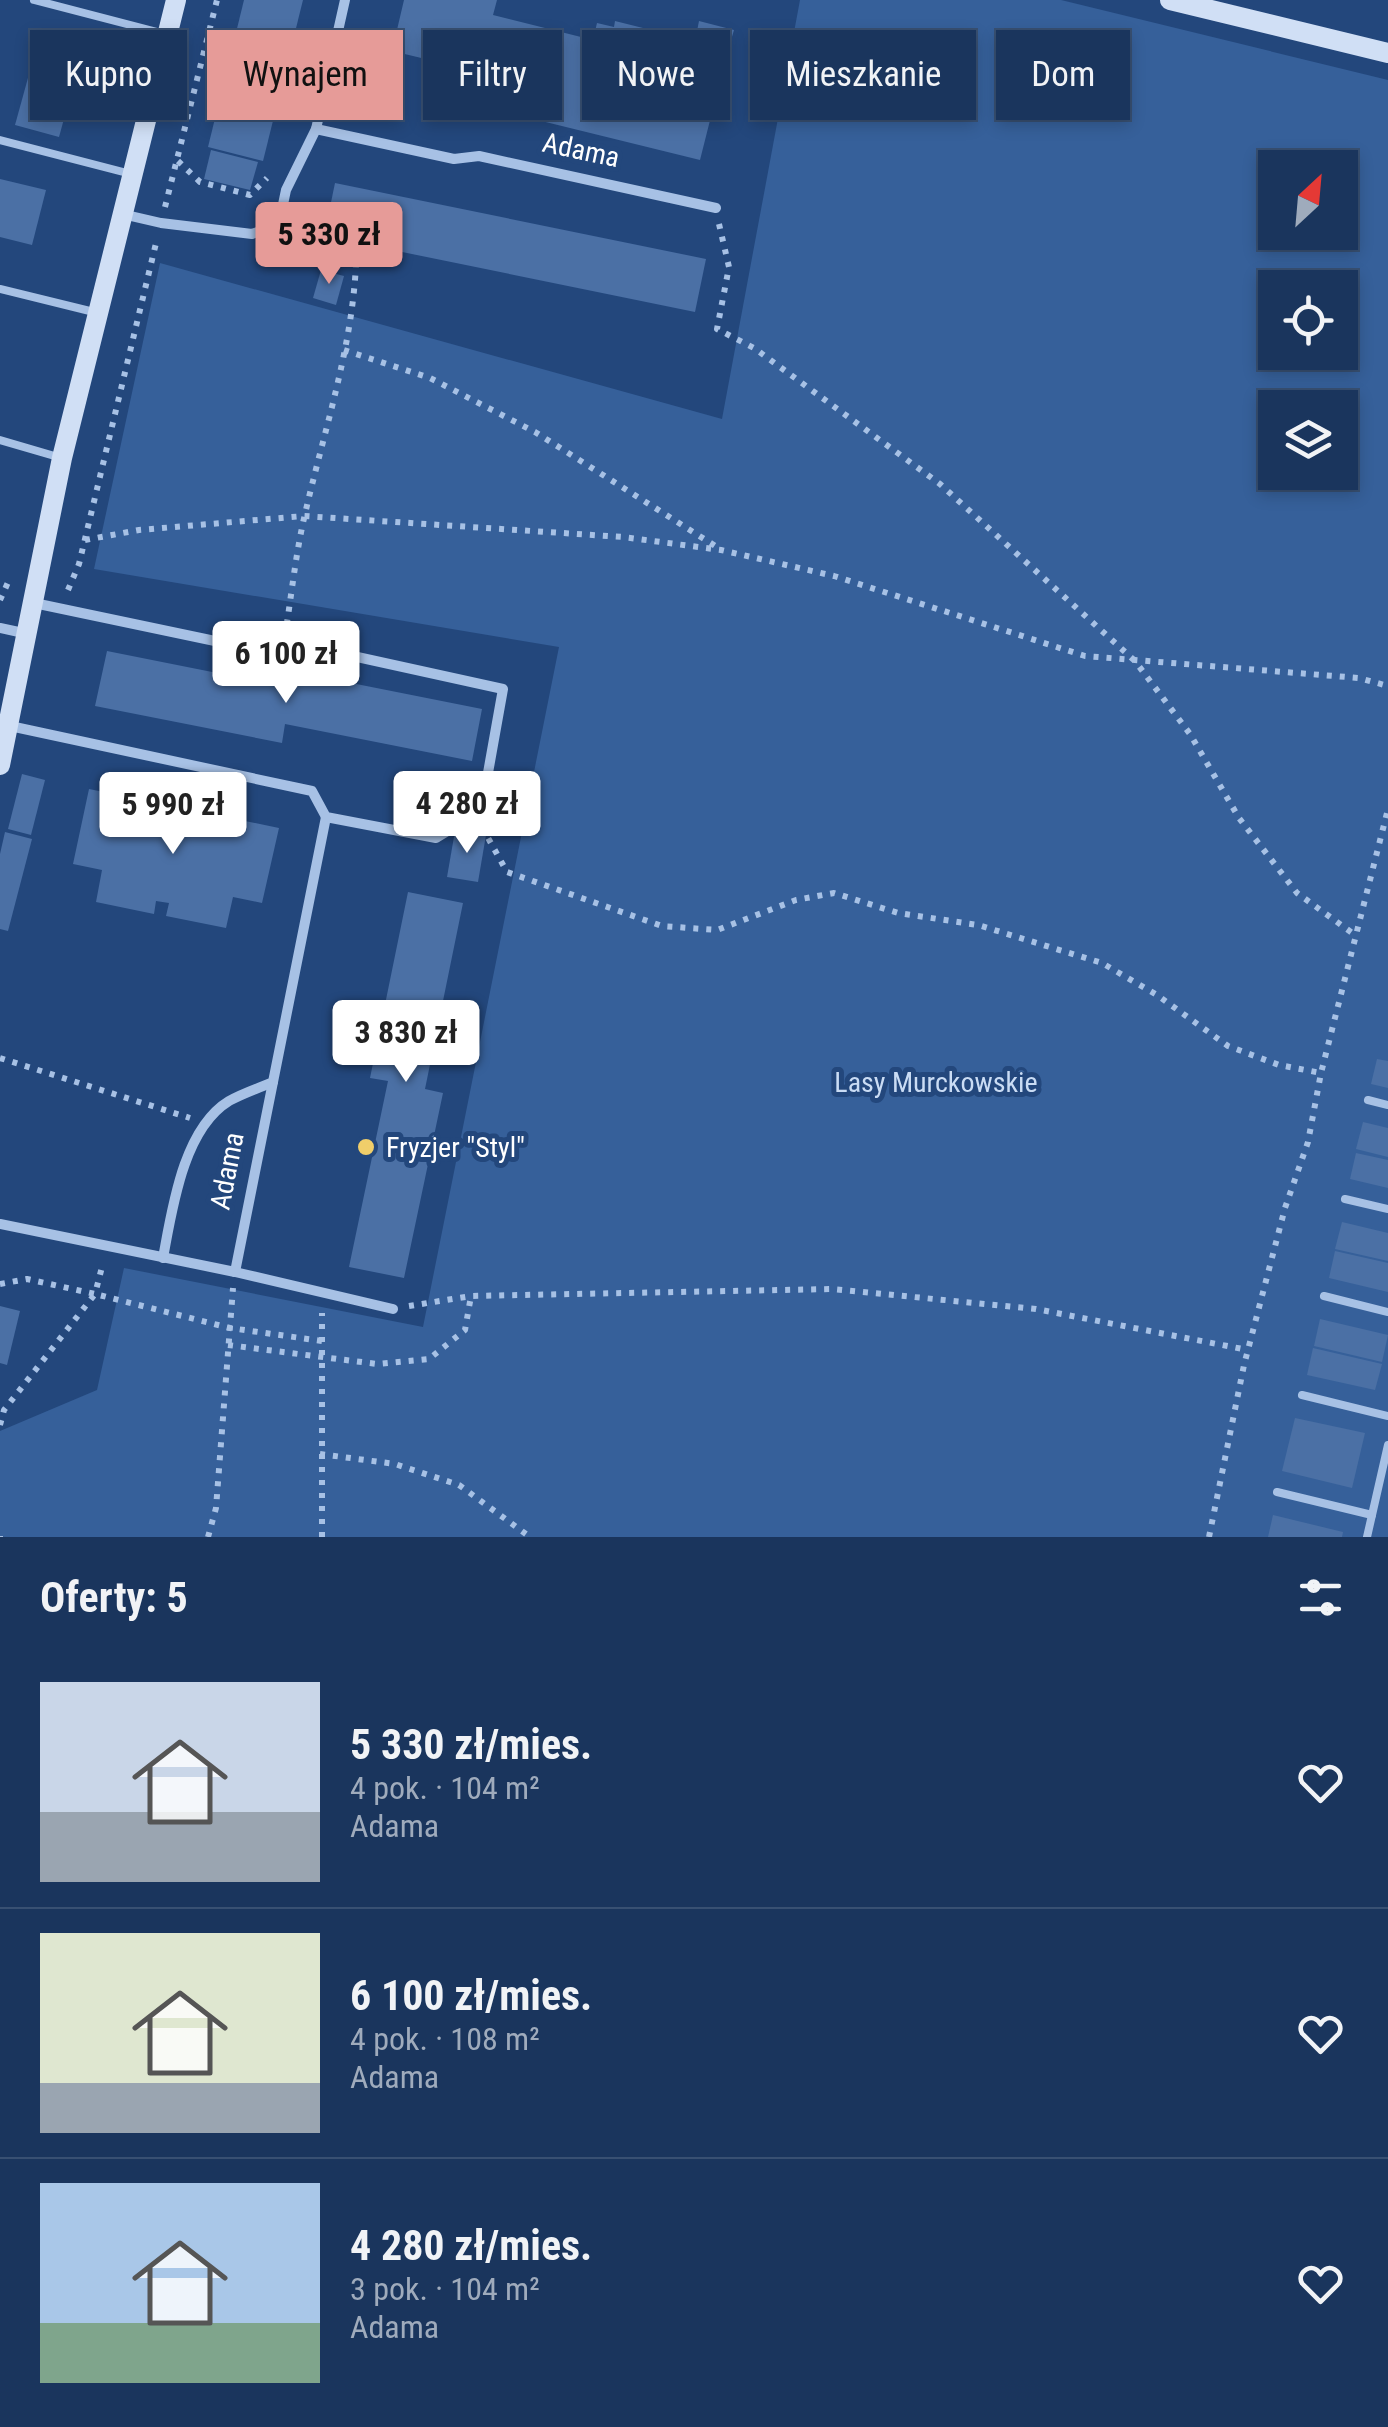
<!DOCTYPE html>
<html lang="pl">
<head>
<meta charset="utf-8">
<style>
	body { margin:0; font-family:"Roboto Condensed",sans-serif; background:#274066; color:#f1f3f6; height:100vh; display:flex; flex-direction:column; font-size:38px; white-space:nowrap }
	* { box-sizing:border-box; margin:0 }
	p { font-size:32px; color:#9fabbc }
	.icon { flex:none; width:55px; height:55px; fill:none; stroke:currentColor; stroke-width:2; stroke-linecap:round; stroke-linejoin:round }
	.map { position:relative; height:1537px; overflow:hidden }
	.sheet { display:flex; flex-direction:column; background:#1a355d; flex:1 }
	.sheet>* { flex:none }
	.banner { position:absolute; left:30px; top:30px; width:1330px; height:90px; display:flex; gap:20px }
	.needle { width:65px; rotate:26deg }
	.fabs { position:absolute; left:1258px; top:150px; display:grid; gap:20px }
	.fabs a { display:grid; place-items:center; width:100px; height:100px; border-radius:0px; background:#1a355d; box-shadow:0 5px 15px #0003,0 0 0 2px #385072; font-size:50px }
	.price { position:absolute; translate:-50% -85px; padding:0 22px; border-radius:10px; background:#fff; color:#222; font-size:32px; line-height:65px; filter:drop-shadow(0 2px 5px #0008) }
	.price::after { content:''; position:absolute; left:50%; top:60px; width:30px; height:22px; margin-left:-15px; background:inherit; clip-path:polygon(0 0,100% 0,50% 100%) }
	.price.active { background:#e69b98; color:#111 }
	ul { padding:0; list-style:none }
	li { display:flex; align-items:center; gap:30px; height:250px; padding:0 40px }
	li+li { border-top:2px solid #385072 }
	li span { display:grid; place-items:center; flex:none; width:280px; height:200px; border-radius:0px; color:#555 }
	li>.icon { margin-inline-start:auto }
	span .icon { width:120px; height:120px; fill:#fffc; stroke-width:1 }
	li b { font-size:42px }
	h2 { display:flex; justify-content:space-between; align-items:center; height:120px; padding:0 40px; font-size:42px }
	.chip { padding:0 35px; border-radius:0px; background:#1a355d; box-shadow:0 5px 15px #0003,0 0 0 2px #385072; font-size:35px; line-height:90px }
	.chip.active { background:#e69b98; color:#111 }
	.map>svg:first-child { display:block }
</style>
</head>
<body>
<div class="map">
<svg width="1388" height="1537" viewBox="0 0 1388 1537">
	<rect width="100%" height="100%" fill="#23477c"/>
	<!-- green -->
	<path fill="#36609a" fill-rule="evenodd" d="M800,0H1061L1388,80V1537H0V1431L97,1390L124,1268L423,1327L559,647L94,569L160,263L722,419ZM1275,168H1340V232H1275ZM1275,288H1340V352H1275ZM1275,408H1340V472H1275Z"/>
	<!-- building -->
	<g fill="#4b70a5">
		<polygon points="244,0 303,0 263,161 208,147"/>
		<polygon points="404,0 497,0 493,15 593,40 597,23 614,27 615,21 695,41 699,21 734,30 729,47 716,43 728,49 700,160 472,104 480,72 392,51"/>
		<polygon points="39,38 83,50 59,137 15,125"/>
		<polygon points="211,150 258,162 250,190 204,179"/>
		<polygon points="0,179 46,190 32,245 0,237"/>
		<polygon points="335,183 706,259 695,312 324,236"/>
		<polygon points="321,270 344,276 336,305 313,298"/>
		<polygon points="107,651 293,688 296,672 482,709 472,761 285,724 282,743 95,706"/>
		<polygon points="22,774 45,780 31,835 8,829"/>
		<polygon points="89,789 279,828 262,903 233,897 226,928 166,916 169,903 156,901 154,914 96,902 102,870 73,864"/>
		<polygon points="455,831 486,835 478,882 447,877"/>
		<polygon points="5,832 32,839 8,931 0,929 0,854"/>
		<polygon points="408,892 463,903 425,1089 443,1093 404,1278 349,1267 388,1081 370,1078"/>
		<polygon points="1377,1059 1388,1061 1388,1088 1371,1084"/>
		<polygon points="1363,1122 1388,1128 1388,1157 1356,1149"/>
		<polygon points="1356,1153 1388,1160 1388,1188 1350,1179"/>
		<polygon points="1342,1222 1388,1233 1388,1261 1335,1249"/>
		<polygon points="1335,1251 1388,1263 1388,1292 1329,1278"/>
		<polygon points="0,1306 20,1311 7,1365 0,1363"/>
		<polygon points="1320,1319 1388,1335 1382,1362 1314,1346"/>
		<polygon points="1313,1348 1382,1364 1375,1390 1307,1375"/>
		<polygon points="1295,1418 1365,1433 1352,1488 1282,1471"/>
		<polygon points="1273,1515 1343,1532 1342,1537 1268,1537"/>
	</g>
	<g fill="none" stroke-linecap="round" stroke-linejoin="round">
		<!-- path -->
		<g stroke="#a7c1e5" stroke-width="6" stroke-dasharray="5 8" stroke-linecap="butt">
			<polyline points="178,161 200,182 250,195 267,178"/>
			<polyline points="165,207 217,0"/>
			<polyline points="719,224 729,267 717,329 754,348 940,484 1135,661 1190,734 1239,818 1297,893 1355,935"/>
			<path d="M282,236L303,248L356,264C352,349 324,431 305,514C296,552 292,591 286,629"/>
			<polyline points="344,350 430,378 535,432 720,549"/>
			<polyline points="85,540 139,530 304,516 623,537 721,550 834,576 1085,656 1359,678 1388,686"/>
			<polyline points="68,590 79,564 157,239"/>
			<polyline points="0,600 10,578"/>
			<polyline points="482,827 507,872 662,926 717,930 796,900 834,893 898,913 978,925 1102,963 1157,995 1228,1046 1279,1065 1321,1073"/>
			<polyline points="0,1058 190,1118"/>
			<polyline points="0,1284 27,1279 95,1294 103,1263"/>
			<polyline points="409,1306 471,1296 832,1289 1036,1309 1248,1350"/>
			<polyline points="228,1345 377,1364 429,1359 465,1330 471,1296"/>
			<polyline points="0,1425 4,1410 95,1294 230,1328 322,1341"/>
			<polyline points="320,1454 395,1464 459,1485 530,1537"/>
			<polyline points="0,1536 0,1537"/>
			<polyline points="208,1537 216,1508 233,1288"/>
			<polyline points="322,1537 322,1313"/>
			<polyline points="1209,1537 1244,1365 1285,1208 1308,1142 1321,1073 1388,809"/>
		</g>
		<!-- lane -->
		<g stroke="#a7c1e5" stroke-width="8">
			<polyline points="34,0 165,34"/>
			<polyline points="0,140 131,174"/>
			<polyline points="0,289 98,313"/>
			<polyline points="0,440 58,457"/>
			<polyline points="1368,1100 1388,1105"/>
			<polyline points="1345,1199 1388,1209"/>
			<polyline points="1324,1296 1388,1312"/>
			<polyline points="1302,1395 1388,1416"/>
			<polyline points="1277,1492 1372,1515"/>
			<polyline points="1367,1537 1388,1445"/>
		</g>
		<!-- street -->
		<g stroke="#a7c1e5" stroke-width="10">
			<polyline points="316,129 454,159 479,156 716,208"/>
			<polyline points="122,214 161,223 252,234 268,228 281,214 286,190 316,129 345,0"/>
			<polyline points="0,628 28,634"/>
			<polyline points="10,726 312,791 326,817 436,838 469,818 486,784 503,689 330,651 253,649 34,603"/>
			<polyline points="0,1224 235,1272 393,1309"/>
			<path d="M163,1258C172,1210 183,1129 229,1101C243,1093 259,1088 273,1082L326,817"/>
			<polyline points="235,1272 273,1082"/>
		</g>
		<!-- secondary -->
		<g stroke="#d0dff5" stroke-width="20">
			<polyline points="1170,0 1388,53"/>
			<polyline points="0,765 62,458 176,0"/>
		</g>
	</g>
	<!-- markers -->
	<circle fill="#f0ce6a" stroke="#23477c" stroke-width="4" cx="366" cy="1147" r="10"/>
	<g text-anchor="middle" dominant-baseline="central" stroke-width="10" stroke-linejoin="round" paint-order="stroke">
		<!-- street labels -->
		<g font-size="28" fill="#fff" stroke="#23477c">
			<text transform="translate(581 150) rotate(12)">Adama</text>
			<text transform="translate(227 1171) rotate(-79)">Adama</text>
		</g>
		<!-- park labels -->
		<g font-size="28" fill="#cadcf4" stroke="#23477c">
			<text x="936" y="1082">Lasy Murckowskie</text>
		</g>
		<!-- poi labels -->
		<g font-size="28" fill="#fff" stroke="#23477c" text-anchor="start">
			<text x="386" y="1147">Fryzjer "Styl"</text>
		</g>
	</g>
</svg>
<div class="fabs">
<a><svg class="needle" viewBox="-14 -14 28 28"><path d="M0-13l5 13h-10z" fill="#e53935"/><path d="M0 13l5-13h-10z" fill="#9fabbc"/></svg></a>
<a><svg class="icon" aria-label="locate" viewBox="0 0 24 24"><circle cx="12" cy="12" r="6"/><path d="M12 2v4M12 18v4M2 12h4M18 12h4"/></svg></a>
<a><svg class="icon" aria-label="layers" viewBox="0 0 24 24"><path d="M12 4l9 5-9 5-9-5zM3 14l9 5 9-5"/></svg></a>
</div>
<b class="price active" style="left:329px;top:287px">5 330 zł</b>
<b class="price" style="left:286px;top:706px">6 100 zł</b>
<b class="price" style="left:467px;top:856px">4 280 zł</b>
<b class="price" style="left:173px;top:857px">5 990 zł</b>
<b class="price" style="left:406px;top:1085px">3 830 zł</b>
<div class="banner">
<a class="chip">Kupno</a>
<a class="chip active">Wynajem</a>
<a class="chip">Filtry</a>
<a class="chip">Nowe</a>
<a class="chip">Mieszkanie</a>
<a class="chip">Dom</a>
</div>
</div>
<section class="sheet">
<h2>Oferty: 5<svg class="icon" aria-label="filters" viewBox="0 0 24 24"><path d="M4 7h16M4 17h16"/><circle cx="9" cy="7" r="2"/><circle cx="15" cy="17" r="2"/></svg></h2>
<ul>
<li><span style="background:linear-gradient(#c9d6e8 65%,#9aa5b1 0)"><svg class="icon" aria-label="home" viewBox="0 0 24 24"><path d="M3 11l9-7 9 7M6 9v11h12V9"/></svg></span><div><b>5 330 zł/mies.</b><p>4 pok. · 104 m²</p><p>Adama</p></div><svg class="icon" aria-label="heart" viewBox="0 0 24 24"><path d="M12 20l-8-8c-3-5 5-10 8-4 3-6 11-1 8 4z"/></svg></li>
<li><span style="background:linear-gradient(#dfe7d0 75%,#9aa5b1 0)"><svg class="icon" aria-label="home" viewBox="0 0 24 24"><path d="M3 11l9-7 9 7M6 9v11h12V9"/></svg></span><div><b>6 100 zł/mies.</b><p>4 pok. · 108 m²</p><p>Adama</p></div><svg class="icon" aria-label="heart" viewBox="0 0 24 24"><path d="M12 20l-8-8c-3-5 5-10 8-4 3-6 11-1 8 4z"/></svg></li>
<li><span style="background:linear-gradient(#a9c7e8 70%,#7fa58c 0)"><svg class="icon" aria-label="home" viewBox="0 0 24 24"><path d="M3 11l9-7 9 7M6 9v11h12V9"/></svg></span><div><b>4 280 zł/mies.</b><p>3 pok. · 104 m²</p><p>Adama</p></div><svg class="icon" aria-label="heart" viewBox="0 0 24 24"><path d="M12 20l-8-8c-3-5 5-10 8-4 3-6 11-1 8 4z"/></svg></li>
</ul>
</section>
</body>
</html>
